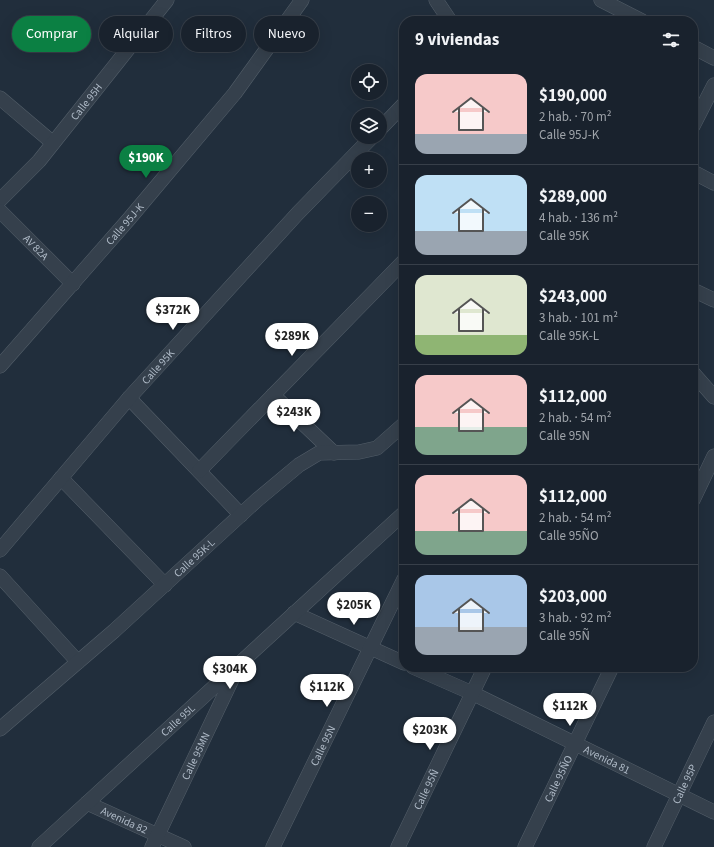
<!DOCTYPE html>
<html lang="es">
<head>
<meta charset="utf-8">
<style>
	body { margin:0; font-family:"Source Sans 3",sans-serif; background:#222a35; color:#f1f3f6; height:100vh; display:flex; flex-direction:column; font-size:15px; white-space:nowrap }
	* { box-sizing:border-box; margin:0 }
	p { font-size:13px; color:#9fa4aa }
	.icon { flex:none; width:22px; height:22px; fill:none; stroke:currentColor; stroke-width:2; stroke-linecap:round; stroke-linejoin:round }
	.map { position:relative; flex:1; overflow:hidden }
	.details { position:absolute; left:399px; top:16px; width:299px; height:656px; display:flex; flex-direction:column; background:#19222d; border-radius:16px; box-shadow:0 4px 16px #0002,0 0 0 1px #373f49 }
	.details>* { flex:none }
	.guide { position:absolute; left:12px; top:16px; width:327px; height:36px; display:flex; gap:8px }
	.controls { position:absolute; left:351px; top:64px; display:grid; gap:8px }
	.controls a { display:grid; place-items:center; width:36px; height:36px; border-radius:50%; background:#19222d; box-shadow:0 4px 16px #0002,0 0 0 1px #373f49; font-size:20px }
	.price { position:absolute; translate:-50% -34px; padding:0 9px; border-radius:14px; background:#fff; color:#222; font-size:13px; line-height:26px; filter:drop-shadow(0 1px 2px #0008) }
	.price::after { content:''; position:absolute; left:50%; top:24px; width:12px; height:9px; margin-left:-6px; background:inherit; clip-path:polygon(0 0,100% 0,50% 100%) }
	.price.current { background:#0b8043; color:#fff }
	ul { padding:0; list-style:none }
	li { display:flex; align-items:center; gap:12px; height:100px; padding:0 16px }
	li+li { border-top:1px solid #373f49 }
	li span { display:grid; place-items:center; flex:none; width:112px; height:80px; border-radius:12px; color:#555 }
	li>.icon { margin-inline-start:auto }
	span .icon { width:48px; height:48px; fill:#fffc; stroke-width:1 }
	li b { font-size:17px }
	h2 { display:flex; justify-content:space-between; align-items:center; height:48px; padding:0 16px; font-size:17px }
	.tag { padding:0 14px; border-radius:18px; background:#19222d; box-shadow:0 4px 16px #0002,0 0 0 1px #373f49; font-size:14px; line-height:36px }
	.tag.current { background:#0b8043; color:#fff }
	.map>svg:first-child { display:block }
</style>
</head>
<body>
<div class="map">
<svg width="714" height="847" viewBox="0 0 714 847">
	<rect width="100%" height="100%" fill="#212e3c"/>
	<g fill="none" stroke-linecap="round" stroke-linejoin="round">
		<!-- minor casing -->
		<g stroke="#535e69" stroke-width="15">
			<g id="minor">
				<polyline points="436,0 450,21"/>
				<polyline points="601,0 642,21"/>
				<polyline points="693,47 714,58"/>
				<polyline points="0,98 53,143"/>
				<polyline points="693,126 714,85"/>
				<polyline points="380,129 404,104"/>
				<polyline points="693,172 714,183"/>
				<path id="s1" d="M0,200L39,161L167,0"/>
				<path id="s2" d="M0,211L73,284"/>
				<polyline points="693,290 714,300"/>
				<path id="s3" d="M0,366L129,219L235,93L302,0"/>
				<polyline points="693,373 714,397"/>
				<polyline points="273,395 334,453"/>
				<polyline points="129,398 241,515"/>
				<polyline points="199,471 404,261"/>
				<polyline points="61,478 165,585"/>
				<polyline points="693,500 714,456"/>
				<path id="s4" d="M0,550L129,398L298,213L372,137"/>
				<polyline points="0,576 78,662"/>
				<polyline points="294,613 404,663"/>
				<path id="s5" d="M413,667L472,693L714,812"/>
				<path id="s6" d="M0,729L114,631L257,500L299,465L319,453L359,452L377,448L404,424"/>
				<path id="s7" d="M87,803L184,847"/>
				<path id="s8" d="M39,847L404,513"/>
				<path id="s9" d="M152,847L236,671"/>
				<path id="s10" d="M273,847L404,579"/>
				<path id="s11" d="M398,847L485,667"/>
				<path id="s12" d="M525,847L612,667"/>
				<path id="s13" d="M654,847L714,722"/>
			</g>
		</g>
		<!-- minor -->
		<use href="#minor" stroke="#35404c" stroke-width="14"/>
	</g>
	<g text-anchor="middle" dominant-baseline="central" stroke-width="4" stroke-linejoin="round" paint-order="stroke">
		<!-- street labels -->
		<g font-size="11" fill="#b0bbc8" stroke="#1a2530">
			<text stroke="none"><textPath href="#s1" startOffset="131">Calle 95H</textPath></text>
			<text stroke="none"><textPath href="#s3" startOffset="189">Calle 95J-K</textPath></text>
			<text stroke="none"><textPath href="#s2" startOffset="51">AV 82A</textPath></text>
			<text stroke="none"><textPath href="#s4" startOffset="242">Calle 95K</textPath></text>
			<text stroke="none"><textPath href="#s6" startOffset="259">Calle 95K-L</textPath></text>
			<text stroke="none"><textPath href="#s8" startOffset="188">Calle 95L</textPath></text>
			<text stroke="none"><textPath href="#s10" startOffset="113">Calle 95N</textPath></text>
			<text stroke="none"><textPath href="#s9" startOffset="101">Calle 95MN</textPath></text>
			<text stroke="none"><textPath href="#s5" startOffset="215">Avenida 81</textPath></text>
			<text stroke="none"><textPath href="#s12" startOffset="76">Calle 95ÑO</textPath></text>
			<text stroke="none"><textPath href="#s13" startOffset="70">Calle 95P</textPath></text>
			<text stroke="none"><textPath href="#s11" startOffset="64">Calle 95Ñ</textPath></text>
			<text stroke="none"><textPath href="#s7" startOffset="41">Avenida 82</textPath></text>
		</g>
	</g>
</svg>
<div class="controls">
<a><svg class="icon" aria-label="locate" viewBox="0 0 24 24"><circle cx="12" cy="12" r="6"/><path d="M12 2v4M12 18v4M2 12h4M18 12h4"/></svg></a>
<a><svg class="icon" aria-label="layers" viewBox="0 0 24 24"><path d="M12 4l9 5-9 5-9-5zM3 14l9 5 9-5"/></svg></a>
<a>+</a>
<a>−</a>
</div>
<b class="price current" style="left:146px;top:179px">$190K</b>
<b class="price" style="left:173px;top:331px">$372K</b>
<b class="price" style="left:292px;top:357px">$289K</b>
<b class="price" style="left:294px;top:433px">$243K</b>
<b class="price" style="left:354px;top:626px">$205K</b>
<b class="price" style="left:230px;top:690px">$304K</b>
<b class="price" style="left:327px;top:708px">$112K</b>
<b class="price" style="left:570px;top:727px">$112K</b>
<b class="price" style="left:430px;top:751px">$203K</b>
<div class="guide">
<a class="tag current">Comprar</a>
<a class="tag">Alquilar</a>
<a class="tag">Filtros</a>
<a class="tag">Nuevo</a>
</div>
<section class="details">
<h2>9 viviendas<svg class="icon" aria-label="filters" viewBox="0 0 24 24"><path d="M4 7h16M4 17h16"/><circle cx="9" cy="7" r="2"/><circle cx="15" cy="17" r="2"/></svg></h2>
<ul>
<li><span style="background:linear-gradient(#f6c9c9 75%,#9aa5b1 0)"><svg class="icon" aria-label="home" viewBox="0 0 24 24"><path d="M3 11l9-7 9 7M6 9v11h12V9"/></svg></span><div><b>$190,000</b><p>2 hab. · 70 m²</p><p>Calle 95J-K</p></div></li>
<li><span style="background:linear-gradient(#bfe0f5 70%,#9aa5b1 0)"><svg class="icon" aria-label="home" viewBox="0 0 24 24"><path d="M3 11l9-7 9 7M6 9v11h12V9"/></svg></span><div><b>$289,000</b><p>4 hab. · 136 m²</p><p>Calle 95K</p></div></li>
<li><span style="background:linear-gradient(#dfe7d0 75%,#8fb573 0)"><svg class="icon" aria-label="home" viewBox="0 0 24 24"><path d="M3 11l9-7 9 7M6 9v11h12V9"/></svg></span><div><b>$243,000</b><p>3 hab. · 101 m²</p><p>Calle 95K-L</p></div></li>
<li><span style="background:linear-gradient(#f6c9c9 65%,#7fa58c 0)"><svg class="icon" aria-label="home" viewBox="0 0 24 24"><path d="M3 11l9-7 9 7M6 9v11h12V9"/></svg></span><div><b>$112,000</b><p>2 hab. · 54 m²</p><p>Calle 95N</p></div></li>
<li><span style="background:linear-gradient(#f6c9c9 70%,#7fa58c 0)"><svg class="icon" aria-label="home" viewBox="0 0 24 24"><path d="M3 11l9-7 9 7M6 9v11h12V9"/></svg></span><div><b>$112,000</b><p>2 hab. · 54 m²</p><p>Calle 95ÑO</p></div></li>
<li><span style="background:linear-gradient(#a9c7e8 65%,#9aa5b1 0)"><svg class="icon" aria-label="home" viewBox="0 0 24 24"><path d="M3 11l9-7 9 7M6 9v11h12V9"/></svg></span><div><b>$203,000</b><p>3 hab. · 92 m²</p><p>Calle 95Ñ</p></div></li>
</ul>
</section>
</div>
</body>
</html>
